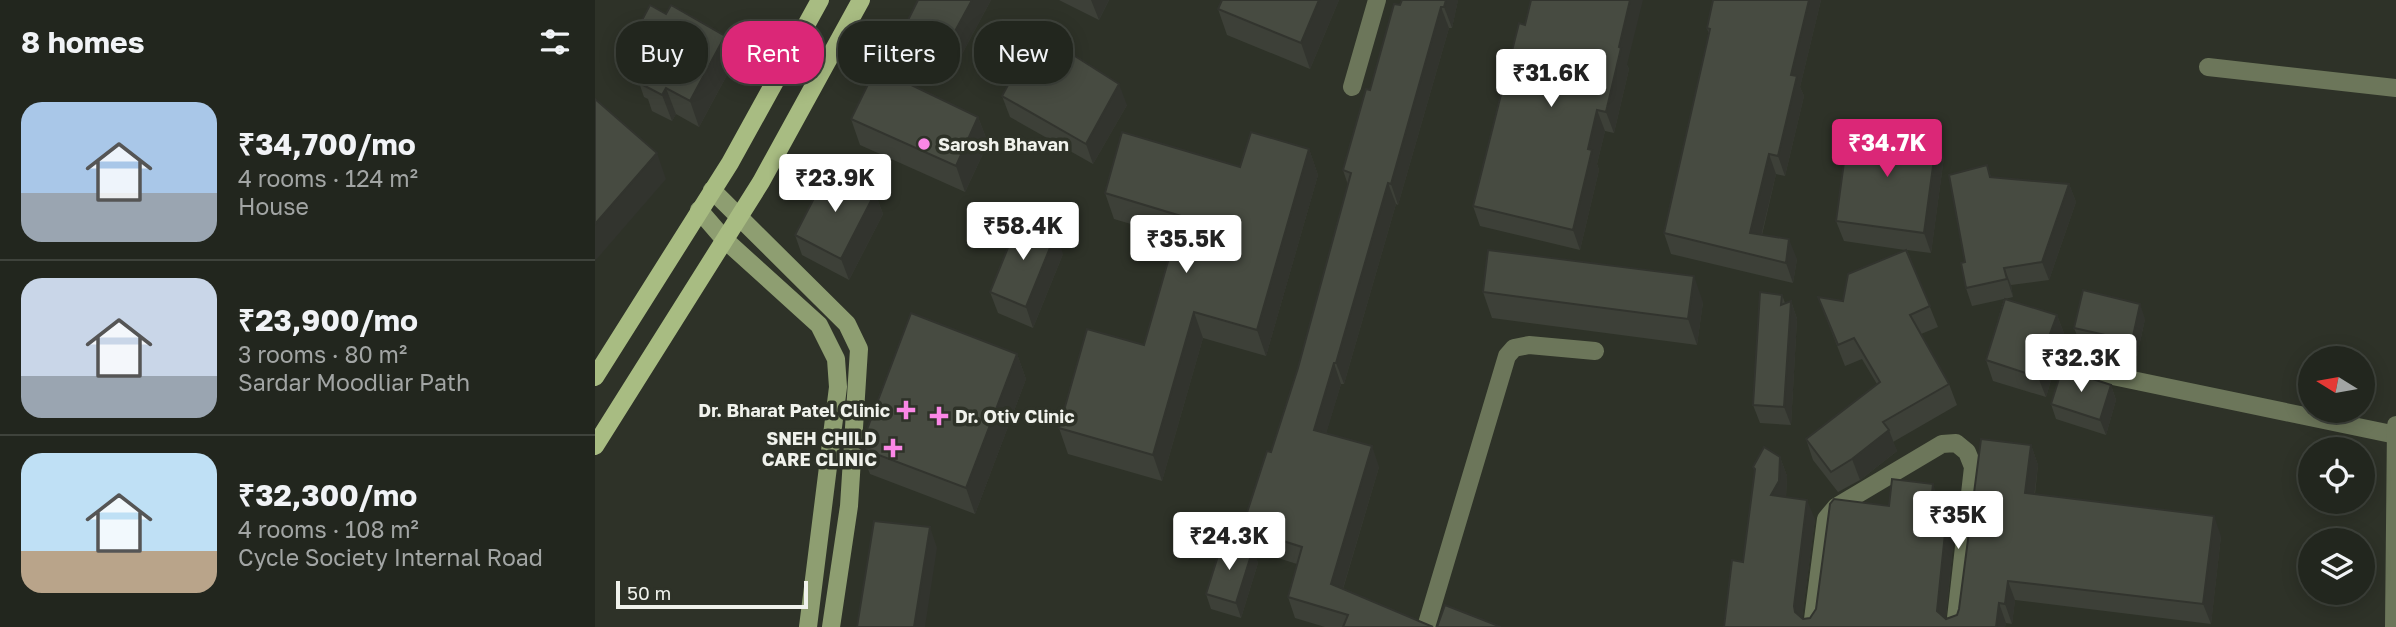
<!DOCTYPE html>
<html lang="en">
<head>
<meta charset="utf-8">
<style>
	body { margin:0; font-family:"Golos Text",sans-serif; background:#2e322b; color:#f1f3f6; height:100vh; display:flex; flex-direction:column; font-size:26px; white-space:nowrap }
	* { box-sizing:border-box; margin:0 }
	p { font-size:23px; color:#a2a5a4 }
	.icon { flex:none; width:38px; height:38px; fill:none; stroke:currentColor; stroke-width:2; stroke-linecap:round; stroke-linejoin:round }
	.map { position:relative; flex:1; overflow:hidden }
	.sheet { display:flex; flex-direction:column; background:#22261e; width:595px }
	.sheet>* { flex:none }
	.hud { position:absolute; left:21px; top:21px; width:665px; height:63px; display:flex; gap:14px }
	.needle { width:46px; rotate:281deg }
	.buttons { position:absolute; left:1703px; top:346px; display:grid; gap:14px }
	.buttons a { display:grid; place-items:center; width:77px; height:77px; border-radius:50%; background:#22261e; box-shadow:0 4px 18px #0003,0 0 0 2px #3f433c; font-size:35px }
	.scale { position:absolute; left:21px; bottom:18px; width:192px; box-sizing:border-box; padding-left:7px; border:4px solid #f0f2ec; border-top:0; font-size:19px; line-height:24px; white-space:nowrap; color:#f0f2ec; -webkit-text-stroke:5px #2e3228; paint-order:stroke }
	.price { position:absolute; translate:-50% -60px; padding:0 16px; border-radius:7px; background:#fff; color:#222; font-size:23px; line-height:46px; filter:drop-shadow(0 2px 4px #0008) }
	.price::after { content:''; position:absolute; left:50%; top:42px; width:21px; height:16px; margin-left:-10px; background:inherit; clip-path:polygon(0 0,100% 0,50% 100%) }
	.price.current { background:#db2777; color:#fff }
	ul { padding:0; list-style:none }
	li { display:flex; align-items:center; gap:21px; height:175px; padding:0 21px }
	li+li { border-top:2px solid #3f433c }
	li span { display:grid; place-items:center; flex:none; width:196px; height:140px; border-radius:21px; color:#555 }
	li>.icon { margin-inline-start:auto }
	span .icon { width:84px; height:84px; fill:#fffc; stroke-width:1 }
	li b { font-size:30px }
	h2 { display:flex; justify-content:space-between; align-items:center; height:84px; padding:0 21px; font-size:30px }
	.tag { padding:0 24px; border-radius:28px; background:#22261e; box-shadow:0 4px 18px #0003,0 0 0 2px #3f433c; font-size:24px; line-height:63px }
	.tag.current { background:#db2777; color:#fff }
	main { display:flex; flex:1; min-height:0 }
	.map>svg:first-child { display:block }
</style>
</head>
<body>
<main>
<section class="sheet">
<h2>8 homes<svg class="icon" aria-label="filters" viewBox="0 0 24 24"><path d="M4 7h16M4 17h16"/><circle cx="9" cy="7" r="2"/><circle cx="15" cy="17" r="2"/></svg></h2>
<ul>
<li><span style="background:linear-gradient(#a9c7e8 65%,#9aa5b1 0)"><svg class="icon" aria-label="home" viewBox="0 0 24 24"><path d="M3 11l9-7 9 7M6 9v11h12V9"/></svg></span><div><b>₹34,700/mo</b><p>4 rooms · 124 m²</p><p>House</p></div></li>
<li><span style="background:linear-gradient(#c9d6e8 70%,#9aa5b1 0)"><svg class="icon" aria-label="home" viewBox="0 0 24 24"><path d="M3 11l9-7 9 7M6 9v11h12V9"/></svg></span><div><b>₹23,900/mo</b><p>3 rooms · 80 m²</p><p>Sardar Moodliar Path</p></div></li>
<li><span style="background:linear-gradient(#bfe0f5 70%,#b9a48a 0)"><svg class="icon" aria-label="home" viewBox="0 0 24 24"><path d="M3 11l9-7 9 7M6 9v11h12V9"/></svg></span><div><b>₹32,300/mo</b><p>4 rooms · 108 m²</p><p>Cycle Society Internal Road</p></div></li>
</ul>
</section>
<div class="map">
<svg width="1801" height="627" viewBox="0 0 1801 627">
	<rect width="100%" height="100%" fill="#2e3228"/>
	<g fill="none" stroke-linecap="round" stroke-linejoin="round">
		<!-- minor -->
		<g stroke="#6c765a" stroke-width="18">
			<polyline points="1613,67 1801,88"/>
			<polyline points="757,87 782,0"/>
			<polyline points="1470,366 1801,435"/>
			<polyline points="831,627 912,356 919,348 934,345 1000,351"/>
			<polyline points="1217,627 1231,519 1241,507 1347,444 1361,443 1372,452 1378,467 1360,627"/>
		</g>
		<!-- tertiary -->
		<polyline stroke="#6c765a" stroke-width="18" points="1799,627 1801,425"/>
		<!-- secondary -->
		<g stroke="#8e9e71" stroke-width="18">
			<polyline points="117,190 252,324 264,349 254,506 236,627"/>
			<polyline points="104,210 129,239 224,325 241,359 243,387 213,627"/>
		</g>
		<!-- primary -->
		<g stroke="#a8bc82" stroke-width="18">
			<polyline points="0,377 135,163 225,0"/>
			<polyline points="0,446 166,182 266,0"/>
		</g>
	</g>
	<!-- wall -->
	<g fill="#3d4038">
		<polygon points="396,0 360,67 318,45 311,24"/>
		<polygon points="464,0 514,0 504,20"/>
		<polygon points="627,0 744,0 715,69 632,35 623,9"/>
		<polygon points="863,0 857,28 854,28 803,205 801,204 749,384 746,384 731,433 784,467 748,589 838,627 730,627 700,618 693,597 702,564 658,550 663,563 646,618 616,609 611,594 655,548 647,528 676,452 703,368 753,185 748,170 805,5"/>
		<polygon points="1118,0 1226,0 1205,87 1209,96 1190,176 1181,174 1167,235 1202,259 1198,283 1076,254 1069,233 1114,35 1112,28"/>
		<polygon points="38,37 139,62 104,127 81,114 77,121 57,111 53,99 49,97 40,71 46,59"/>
		<polygon points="1032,65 1034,69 1019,133 1010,131 1002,164 1004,170 985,250 885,226 878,206"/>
		<polygon points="407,96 532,105 498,164 415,117"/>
		<polygon points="383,117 393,143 370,192 265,145 256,119"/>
		<polygon points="714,149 723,175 671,356 608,338 567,481 473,454 464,428 549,345 580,237 519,219 510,193 645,167"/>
		<polygon points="1349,157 1336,253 1312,250 1343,327 1326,334 1354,384 1362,405 1298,442 1302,451 1265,480 1243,492 1218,460 1211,439 1282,384 1267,359 1250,366 1223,297 1248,301 1310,250 1249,241 1241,221"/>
		<polygon points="1392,165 1396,177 1474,184 1481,202 1454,280 1416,285 1418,297 1410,299 1462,315 1470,336 1459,363 1459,370 1451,397 1398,381 1391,360 1409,299 1377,306 1371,288 1370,262"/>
		<polygon points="280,193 288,214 254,280 207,255 200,235"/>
		<polygon points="468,254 438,328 403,313 395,292"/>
		<polygon points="888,292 1108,302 1102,345 897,318"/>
		<polygon points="1187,295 1190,303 1196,301 1202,319 1196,425 1165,423 1158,405"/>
		<polygon points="1550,319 1542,356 1485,343 1479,328"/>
		<polygon points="422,354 431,379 380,514 275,474 265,448"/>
		<polygon points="1516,385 1521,400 1511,435 1461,419 1456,404"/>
		<polygon points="1436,445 1443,465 1440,494 1626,536 1616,624 1420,600 1417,624 1411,623 1410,627 1129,627 1148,562 1160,473 1158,467 1185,457 1192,476 1191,497 1220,519 1207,618 1215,618 1294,506 1345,504 1344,513 1359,534 1351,618 1362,615"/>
	</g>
	<!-- shaded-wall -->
	<g fill="#32342e">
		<polygon points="377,0 396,0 360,67 352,46"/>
		<polygon points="496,0 514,0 504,20"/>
		<polygon points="724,0 744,0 715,69 706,43"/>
		<polygon points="851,0 863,0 857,28 849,7"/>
		<polygon points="1035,0 1048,0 1032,65 1034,69 1019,133 1011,112 1024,47"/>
		<polygon points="1214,0 1226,0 1205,87 1209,96 1190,176 1183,156 1196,75"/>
		<polygon points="846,7 854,28 803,205 796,184"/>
		<polygon points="130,36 139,62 104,127 95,101"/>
		<polygon points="524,84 532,105 498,164 491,144"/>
		<polygon points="71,88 81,114 77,121 67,95"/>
		<polygon points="1002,110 1010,131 1002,164 1004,170 985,250 978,230 993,149"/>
		<polygon points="383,117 393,143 370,192 361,166"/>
		<polygon points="1342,137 1349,157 1336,253 1329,233"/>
		<polygon points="714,149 723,175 671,356 662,330"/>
		<polygon points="62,153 71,179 0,261 0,224"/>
		<polygon points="1174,154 1181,174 1162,253 1155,233"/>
		<polygon points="793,183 801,204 749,384 741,363"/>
		<polygon points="1474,184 1481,202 1454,280 1447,262"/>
		<polygon points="280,193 288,214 254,280 246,259"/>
		<polygon points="461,233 468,254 438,328 431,307"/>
		<polygon points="1194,239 1202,259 1198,283 1191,263"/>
		<polygon points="1409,268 1416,285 1418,297 1412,279"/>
		<polygon points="1099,276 1108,302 1102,345 1093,319"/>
		<polygon points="1196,301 1202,319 1196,425 1189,407"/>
		<polygon points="1545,304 1550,319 1542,356 1537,341"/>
		<polygon points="599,312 608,338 567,481 558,455"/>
		<polygon points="1462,315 1470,336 1459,363 1459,370 1451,397 1443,377 1452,342"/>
		<polygon points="422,354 431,379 380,514 371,488"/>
		<polygon points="739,363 746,384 726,451 719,430"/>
		<polygon points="1516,385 1521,400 1511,435 1505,420"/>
		<polygon points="1294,430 1302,451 1265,480 1257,459"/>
		<polygon points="1436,445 1443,465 1437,513 1430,493"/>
		<polygon points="777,446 784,467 743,605 736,584"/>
		<polygon points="1185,457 1192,476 1191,501 1176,495"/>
		<polygon points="1338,484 1345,504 1342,532 1335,512"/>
		<polygon points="1212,500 1220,519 1206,626 1200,612 1199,606"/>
		<polygon points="1352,514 1359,534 1350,627 1342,611"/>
		<polygon points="1619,516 1626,536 1616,624 1608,604"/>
		<polygon points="335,527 342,548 330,627 319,627"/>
		<polygon points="658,549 663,563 646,618 641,603"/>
		<polygon points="1413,581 1420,600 1417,624 1410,604"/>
		<polygon points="1404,603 1411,623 1410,627 1401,627"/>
	</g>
	<!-- building -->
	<g fill="#474b41" stroke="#32342e" stroke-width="2">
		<polygon points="323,0 377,0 352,46 311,24"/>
		<polygon points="627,0 724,0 706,43 623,9"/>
		<polygon points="807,0 851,0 849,7 846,7 796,184 793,183 741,363 739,363 719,430 777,446 736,584 838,627 748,627 753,615 693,597 707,547 647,528 672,451 676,452 703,368 756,173 748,170 771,89 775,90 799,4 805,5"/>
		<polygon points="936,0 1035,0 1024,47 1026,48 1011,112 1002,110 993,149 997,150 978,230 878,206 924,23 930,25"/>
		<polygon points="1118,0 1214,0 1196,75 1202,76 1183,156 1174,154 1155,233 1194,239 1191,263 1069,233 1115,29 1112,28"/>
		<polygon points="55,5 71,14 76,5 130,36 95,101 71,88 67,95 48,85 52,78 40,71 54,45 38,37"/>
		<polygon points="442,32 524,84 491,144 407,96"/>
		<polygon points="281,68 383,117 361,166 256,119"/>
		<polygon points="0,99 62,153 0,224"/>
		<polygon points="1254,125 1342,137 1329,233 1241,221"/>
		<polygon points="527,132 645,167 656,132 714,149 662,330 599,312 558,455 464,428 492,329 549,345 586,216 510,193"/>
		<polygon points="1392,165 1395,177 1474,184 1447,262 1409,268 1412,279 1371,288 1366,263 1370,262 1354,175"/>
		<polygon points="234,169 280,193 246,259 200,235"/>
		<polygon points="425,218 461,233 431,307 395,292"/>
		<polygon points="893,250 1099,276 1093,319 888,292"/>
		<polygon points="1311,250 1335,306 1315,315 1354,384 1288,422 1294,430 1257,459 1236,472 1211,439 1285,382 1259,338 1243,345 1223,297 1248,301 1253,274"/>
		<polygon points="1488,290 1545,304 1537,341 1479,328"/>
		<polygon points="1165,292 1187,295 1186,305 1196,301 1189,407 1158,405"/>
		<polygon points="1410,299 1462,315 1452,342 1452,349 1443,377 1391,360"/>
		<polygon points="316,313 422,354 371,488 265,448"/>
		<polygon points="1467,369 1516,385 1505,420 1456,404"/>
		<polygon points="1386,439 1436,445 1430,493 1619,516 1608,604 1413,581 1410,604 1404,603 1401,627 1129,627 1137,560 1148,562 1160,469 1158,467 1169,447 1185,457 1184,481 1176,495 1212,500 1199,606 1200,612 1208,619 1215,618 1221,609 1235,504 1239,499 1294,506 1297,479 1338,484 1335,512 1352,514 1342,611 1351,619 1362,615 1364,609"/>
		<polygon points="279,521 335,527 319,627 262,627"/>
		<polygon points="628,540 658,549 641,603 611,594"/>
		<polygon points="850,605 906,627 842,627"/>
	</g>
	<!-- markers -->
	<g fill="#fa87e6" stroke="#2e3228" stroke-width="2.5">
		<circle cx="329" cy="144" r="7"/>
		<path d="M307.5 399.5h7v7h7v7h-7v7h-7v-7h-7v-7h7z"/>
		<path d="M340.5 405.5h7v7h7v7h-7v7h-7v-7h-7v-7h7z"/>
		<path d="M294.5 437.5h7v7h7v7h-7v7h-7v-7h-7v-7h7z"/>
	</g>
	<g text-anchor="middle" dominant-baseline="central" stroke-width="7" stroke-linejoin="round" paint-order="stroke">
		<!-- poi labels -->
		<g font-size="18" font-weight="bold" fill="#f0f2ec" stroke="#2e3228" text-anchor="start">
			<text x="343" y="144">Sarosh Bhavan</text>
			<text x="295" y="410" text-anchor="end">Dr. Bharat Patel Clinic</text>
			<text x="360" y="416">Dr. Otiv Clinic</text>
			<text x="282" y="438" text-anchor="end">SNEH CHILD<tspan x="282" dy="21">CARE CLINIC</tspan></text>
		</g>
	</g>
</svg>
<div class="buttons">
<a><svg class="needle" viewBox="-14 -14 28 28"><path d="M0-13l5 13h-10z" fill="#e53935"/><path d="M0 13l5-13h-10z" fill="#a2a5a4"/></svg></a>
<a><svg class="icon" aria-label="locate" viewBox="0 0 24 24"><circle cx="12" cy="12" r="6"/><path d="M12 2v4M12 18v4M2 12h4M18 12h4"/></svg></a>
<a><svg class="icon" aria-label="layers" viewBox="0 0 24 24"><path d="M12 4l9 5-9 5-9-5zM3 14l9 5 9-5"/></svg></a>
</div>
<div class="scale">50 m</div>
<b class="price" style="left:956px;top:109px">₹31.6K</b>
<b class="price current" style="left:1292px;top:179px">₹34.7K</b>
<b class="price" style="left:240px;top:214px">₹23.9K</b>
<b class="price" style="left:428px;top:262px">₹58.4K</b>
<b class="price" style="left:591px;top:275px">₹35.5K</b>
<b class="price" style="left:1486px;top:394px">₹32.3K</b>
<b class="price" style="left:1363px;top:551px">₹35K</b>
<b class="price" style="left:634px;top:572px">₹24.3K</b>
<div class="hud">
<a class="tag">Buy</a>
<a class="tag current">Rent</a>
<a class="tag">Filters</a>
<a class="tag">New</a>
</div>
</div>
</main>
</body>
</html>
